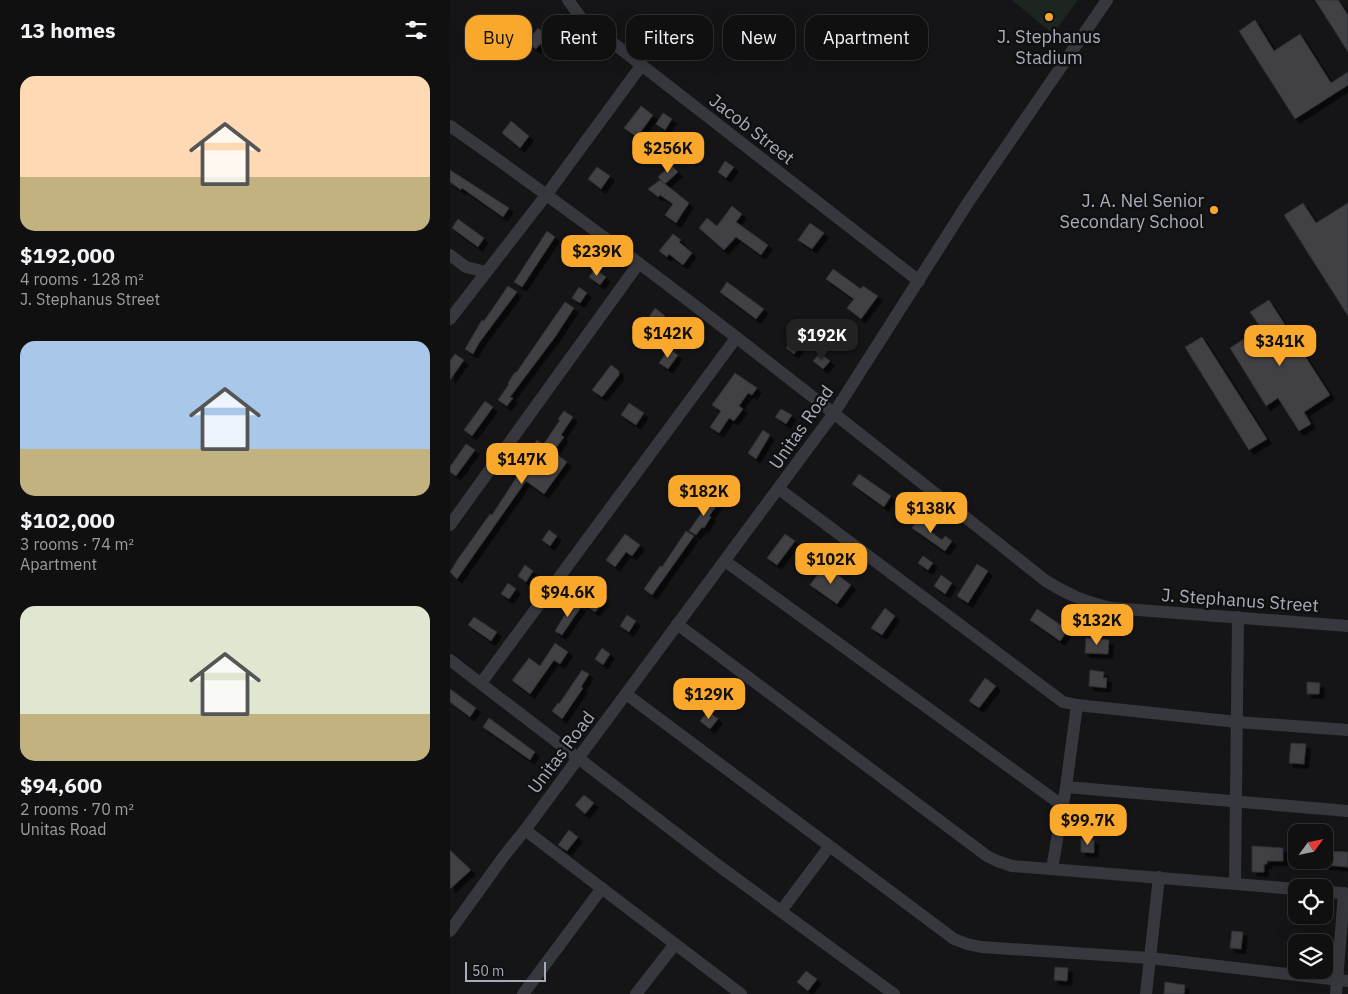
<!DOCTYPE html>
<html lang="en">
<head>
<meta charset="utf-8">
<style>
	body { margin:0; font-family:"IBM Plex Sans",sans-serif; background:#19191a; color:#f1f3f6; height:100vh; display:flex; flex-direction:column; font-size:19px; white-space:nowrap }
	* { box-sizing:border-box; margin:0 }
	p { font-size:16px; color:#9c9d9f }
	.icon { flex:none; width:28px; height:28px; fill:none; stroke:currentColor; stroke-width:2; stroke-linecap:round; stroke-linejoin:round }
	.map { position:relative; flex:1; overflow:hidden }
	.panel { display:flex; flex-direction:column; background:#101011; width:450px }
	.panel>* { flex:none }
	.top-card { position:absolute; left:15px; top:15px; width:475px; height:45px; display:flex; gap:10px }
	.needle { width:32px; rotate:57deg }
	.tools { position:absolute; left:838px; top:824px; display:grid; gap:10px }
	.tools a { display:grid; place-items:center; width:45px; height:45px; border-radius:10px; background:#101011; box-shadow:0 5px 20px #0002,0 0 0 1px #303031; font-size:25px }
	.scale { position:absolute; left:15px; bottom:12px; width:81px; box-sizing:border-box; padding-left:5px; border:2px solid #a7adb8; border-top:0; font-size:14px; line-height:18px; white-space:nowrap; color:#a7adb8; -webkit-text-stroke:4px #101012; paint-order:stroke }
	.price { position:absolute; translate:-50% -42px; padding:0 11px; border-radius:10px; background:#f9a82c; color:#111; font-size:16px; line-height:32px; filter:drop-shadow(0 1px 2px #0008) }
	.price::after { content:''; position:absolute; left:50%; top:30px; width:15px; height:11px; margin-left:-8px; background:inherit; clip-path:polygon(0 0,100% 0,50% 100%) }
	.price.on { background:#222; color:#fff }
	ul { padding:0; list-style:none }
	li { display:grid; align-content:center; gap:10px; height:265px; padding:0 20px }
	li span { display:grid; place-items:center; height:155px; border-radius:15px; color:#555 }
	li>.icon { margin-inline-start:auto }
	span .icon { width:90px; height:90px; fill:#fffc; stroke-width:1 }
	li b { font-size:21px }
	h2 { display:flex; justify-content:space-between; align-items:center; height:60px; padding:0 20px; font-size:21px }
	.tag { padding:0 18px; border-radius:15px; background:#101011; box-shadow:0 5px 20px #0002,0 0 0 1px #303031; font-size:18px; line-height:45px }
	.tag.on { background:#f9a82c; color:#111 }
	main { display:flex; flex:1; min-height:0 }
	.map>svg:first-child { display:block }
</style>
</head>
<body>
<main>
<section class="panel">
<h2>13 homes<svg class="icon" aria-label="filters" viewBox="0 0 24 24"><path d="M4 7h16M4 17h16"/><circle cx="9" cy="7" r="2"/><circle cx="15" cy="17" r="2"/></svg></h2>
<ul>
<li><span style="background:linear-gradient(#ffd9b3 65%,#c2b280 0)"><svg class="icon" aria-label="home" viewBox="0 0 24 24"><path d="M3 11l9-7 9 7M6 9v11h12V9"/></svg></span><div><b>$192,000</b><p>4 rooms · 128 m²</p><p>J. Stephanus Street</p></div></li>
<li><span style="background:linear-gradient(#a9c7e8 70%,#c2b280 0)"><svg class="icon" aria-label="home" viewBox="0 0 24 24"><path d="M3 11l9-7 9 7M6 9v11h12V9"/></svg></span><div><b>$102,000</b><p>3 rooms · 74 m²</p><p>Apartment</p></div></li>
<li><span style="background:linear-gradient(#dfe7d0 70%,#c2b280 0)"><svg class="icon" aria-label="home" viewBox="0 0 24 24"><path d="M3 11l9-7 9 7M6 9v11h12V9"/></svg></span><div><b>$94,600</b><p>2 rooms · 70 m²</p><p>Unitas Road</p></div></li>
</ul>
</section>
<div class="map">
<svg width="898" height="994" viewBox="0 0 898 994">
	<defs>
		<filter id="shadow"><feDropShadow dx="4.5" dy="4.5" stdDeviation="0" flood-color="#0009"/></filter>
	</defs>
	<rect width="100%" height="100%" fill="#151517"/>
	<!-- green -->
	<polygon fill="#1d261e" points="562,0 628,0 603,34"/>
	<!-- building -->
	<g fill="#3f4044" stroke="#2f3034" filter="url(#shadow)">
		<polygon points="865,0 888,0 898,15 898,52"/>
		<polygon points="805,20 824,51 850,34 881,83 898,72 898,85 845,119 789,31"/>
		<polygon points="88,28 97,36 86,49 77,42"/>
		<polygon points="191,106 203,115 187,137 174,128"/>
		<polygon points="213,113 222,119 215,130 206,124"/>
		<polygon points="61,121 79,136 70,148 52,133"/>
		<polygon points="275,161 284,167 276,178 268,172"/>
		<polygon points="221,165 228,172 215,184 208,177"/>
		<polygon points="147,167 160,176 151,189 138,179"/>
		<polygon points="0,170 59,208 53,217 12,188 11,190 0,182"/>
		<polygon points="210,180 239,203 226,223 215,215 223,204 210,195 208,197 198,189"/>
		<polygon points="853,203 866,223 898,203 898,316 834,215"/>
		<polygon points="282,206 292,214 286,222 318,245 311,255 286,237 274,250 249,228 257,218 267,226"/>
		<polygon points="8,219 34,238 28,247 2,228"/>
		<polygon points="360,223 374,233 362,249 348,240"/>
		<polygon points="97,231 105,237 72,287 64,282"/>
		<polygon points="223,234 231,240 229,242 242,253 233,265 219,254 217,257 209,251"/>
		<polygon points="145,269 156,277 150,285 139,277"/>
		<polygon points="383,269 411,289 413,286 428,296 411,319 397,308 404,299 376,279"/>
		<polygon points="277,282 314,309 306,319 270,292"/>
		<polygon points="58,286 67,292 29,343 23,354 15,349 32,320 34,321"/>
		<polygon points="129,287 137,293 130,303 122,298"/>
		<polygon points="819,300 880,395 854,412 861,424 849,431 828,398 816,406 780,348 811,328 800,312"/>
		<polygon points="115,302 124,308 105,337 60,397 63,398 57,406 48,400 59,384 58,383 65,372 66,373"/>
		<polygon points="205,308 215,316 209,324 199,317"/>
		<polygon points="752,337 817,439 799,450 735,347"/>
		<polygon points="343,338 351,344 344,354 336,348"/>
		<polygon points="219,349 228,355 218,369 209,363"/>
		<polygon points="370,353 380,361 373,369 363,361"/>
		<polygon points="5,354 14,360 0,380 0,361"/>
		<polygon points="161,365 169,371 169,375 152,397 142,390"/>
		<polygon points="285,373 307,388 302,395 298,393 289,406 293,409 284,421 279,418 269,433 260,427 271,411 262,405"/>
		<polygon points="35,401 43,407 22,436 14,430"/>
		<polygon points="179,403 194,413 186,425 171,415"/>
		<polygon points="331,409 342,415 336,424 325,417"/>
		<polygon points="114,411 123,417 111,435 114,437 103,452 117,462 94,494 76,481 7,579 0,572 8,559 40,514 42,515 68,475 64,472 73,458 74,459 87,440 93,445 110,420 108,419"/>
		<polygon points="313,430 320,435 306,459 298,453"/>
		<polygon points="16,444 25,450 6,476 0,472 0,467"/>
		<polygon points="409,474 441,496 434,507 402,484"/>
		<polygon points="279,478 288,484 281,494 272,488"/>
		<polygon points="262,497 269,502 259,516 261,517 254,528 252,527 246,535 239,531"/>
		<polygon points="469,517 480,525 477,529 492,540 495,536 502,541 495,551 462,528"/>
		<polygon points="99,530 107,536 100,546 92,540"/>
		<polygon points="236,531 244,536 202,595 194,589 210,566 212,567"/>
		<polygon points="175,534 190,545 182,556 176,552 165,567 156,560"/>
		<polygon points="335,534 345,541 327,565 317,558"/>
		<polygon points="473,556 483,563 478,570 468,563"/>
		<polygon points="527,564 538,571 518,603 507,596"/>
		<polygon points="75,565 83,571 76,582 68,576"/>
		<polygon points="375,565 401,585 387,604 360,585"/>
		<polygon points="491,575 502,583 495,594 484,586"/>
		<polygon points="58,583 66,589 59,599 51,594"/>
		<polygon points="140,591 154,600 145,612 132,603"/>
		<polygon points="123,601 131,607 112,635 105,631"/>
		<polygon points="435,608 445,616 432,635 421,628"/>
		<polygon points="587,609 618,630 610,641 580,620"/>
		<polygon points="177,615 186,621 179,632 170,626"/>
		<polygon points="24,617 47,632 41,641 18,625"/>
		<polygon points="636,638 659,640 658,654 635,653"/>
		<polygon points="105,643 118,652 110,664 104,660 80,694 63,681 63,679 79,658 90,666"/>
		<polygon points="152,648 160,654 153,665 145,659"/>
		<polygon points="132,670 139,674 131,687 133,688 112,719 102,711 108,703 109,704"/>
		<polygon points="640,670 654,672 653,678 657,678 656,688 639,686"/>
		<polygon points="535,678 546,686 529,708 519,701"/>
		<polygon points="857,682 870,683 869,694 857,694"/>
		<polygon points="0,689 26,708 20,717 0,702"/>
		<polygon points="258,711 268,719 260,729 250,721"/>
		<polygon points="39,718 85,752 80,760 33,727"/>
		<polygon points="841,743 856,744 854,764 839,763"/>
		<polygon points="134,795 144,803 135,814 125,805"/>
		<polygon points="119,830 128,837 117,851 108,845"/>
		<polygon points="631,839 644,840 644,853 631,852"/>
		<polygon points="802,846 833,848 833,861 817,861 817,864 814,864 814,872 802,872"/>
		<polygon points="0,850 21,870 0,889"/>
		<polygon points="874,851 898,852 898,867 874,865"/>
		<polygon points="782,931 793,932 791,949 780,948"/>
		<polygon points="605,967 618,968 617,981 604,980"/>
		<polygon points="356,971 367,979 358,991 347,982"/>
		<polygon points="715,982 735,985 734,994 714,994"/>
	</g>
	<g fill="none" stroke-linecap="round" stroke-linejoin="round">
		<!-- minor -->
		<g stroke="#36383d" stroke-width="12">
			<polyline points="118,0 131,18 469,281"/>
			<path d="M0,126C205,269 400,426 596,581C619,595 635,602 662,608L898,626"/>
			<polyline points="0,255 16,267 36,272"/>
			<polyline points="0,319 97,194 191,66"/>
			<polyline points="329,489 613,702 627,705 787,722 898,730"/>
			<polyline points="0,525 189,263"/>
			<polyline points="275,561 613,806"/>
			<polyline points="227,624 537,856 547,861 562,866 846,889"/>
			<polyline points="0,660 269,866 444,994"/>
			<polyline points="31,683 286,338"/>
			<polyline points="176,694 504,939 517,944 531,947 700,958 898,981"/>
			<polyline points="616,787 898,811"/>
			<polyline points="75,830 291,994"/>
			<polyline points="602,869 616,787 627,705"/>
			<polyline points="785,883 788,617"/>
			<polyline points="874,891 898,894"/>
			<polyline points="331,911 379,847"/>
			<polyline points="0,931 54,856 75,830 384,413 519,201 657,0"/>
			<polyline points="73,994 152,888"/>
			<polyline points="186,994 225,944"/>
			<polyline points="696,994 709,877"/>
			<polyline points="886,994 894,893"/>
		</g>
	</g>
	<!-- markers -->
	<g fill="#f9a82c" stroke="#101012" stroke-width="2">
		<circle cx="599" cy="17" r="5"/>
		<circle cx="764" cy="210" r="5"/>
	</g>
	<g text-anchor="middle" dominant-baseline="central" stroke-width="5" stroke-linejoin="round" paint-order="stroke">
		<!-- poi labels -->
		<g font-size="18" fill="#a7adb8" stroke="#101012">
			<text x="599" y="36">J. Stephanus<tspan x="599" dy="21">Stadium</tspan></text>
			<text x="754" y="200" text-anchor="end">J. A. Nel Senior<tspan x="754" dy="21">Secondary School</tspan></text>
		</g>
		<!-- street labels -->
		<g font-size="18" fill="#a7adb8" stroke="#101012">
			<text transform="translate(302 129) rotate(38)">Jacob Street</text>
			<text transform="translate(351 427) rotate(-55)">Unitas Road</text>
			<text transform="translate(790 600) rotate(4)">J. Stephanus Street</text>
			<text transform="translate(111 752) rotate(-53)">Unitas Road</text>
		</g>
	</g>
</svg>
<div class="tools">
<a><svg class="needle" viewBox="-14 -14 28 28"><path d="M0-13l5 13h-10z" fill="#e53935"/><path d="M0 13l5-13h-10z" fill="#9c9d9f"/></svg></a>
<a><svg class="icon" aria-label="locate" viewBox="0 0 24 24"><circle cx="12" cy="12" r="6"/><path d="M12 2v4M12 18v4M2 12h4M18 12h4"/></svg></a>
<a><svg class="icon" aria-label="layers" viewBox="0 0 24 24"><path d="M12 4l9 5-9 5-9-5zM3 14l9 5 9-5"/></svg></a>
</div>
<div class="scale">50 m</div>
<b class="price" style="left:218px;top:174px">$256K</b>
<b class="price" style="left:147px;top:277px">$239K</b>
<b class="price" style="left:218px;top:359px">$142K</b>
<b class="price on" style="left:372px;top:361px">$192K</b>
<b class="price" style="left:830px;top:367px">$341K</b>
<b class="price" style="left:72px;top:485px">$147K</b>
<b class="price" style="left:254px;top:517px">$182K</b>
<b class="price" style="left:481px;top:534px">$138K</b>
<b class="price" style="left:381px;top:585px">$102K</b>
<b class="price" style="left:118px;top:618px">$94.6K</b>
<b class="price" style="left:647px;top:646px">$132K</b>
<b class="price" style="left:259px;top:720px">$129K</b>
<b class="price" style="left:638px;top:846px">$99.7K</b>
<div class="top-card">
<a class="tag on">Buy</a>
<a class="tag">Rent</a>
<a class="tag">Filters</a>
<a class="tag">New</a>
<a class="tag">Apartment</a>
</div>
</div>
</main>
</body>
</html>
